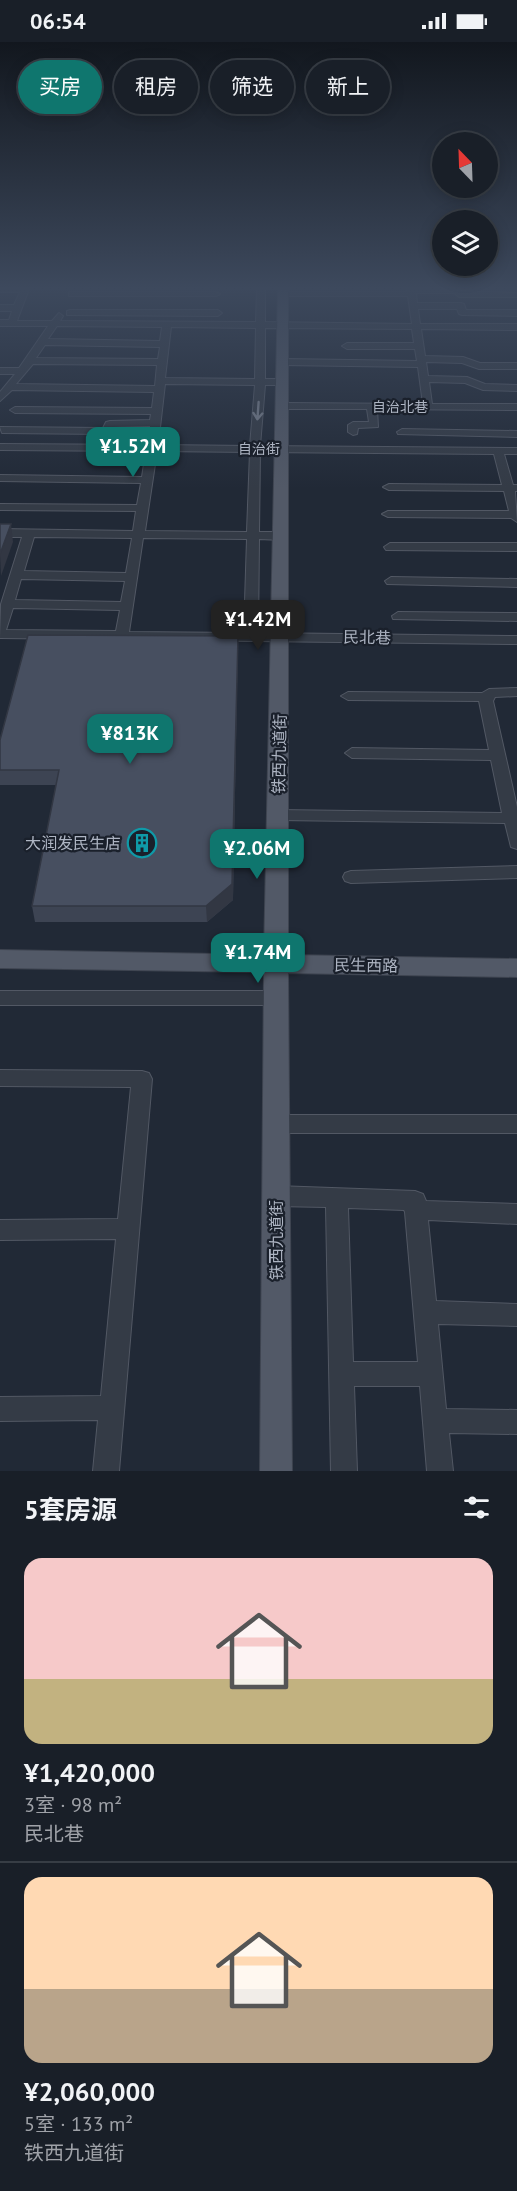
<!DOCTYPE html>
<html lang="zh">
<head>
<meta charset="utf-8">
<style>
	body { margin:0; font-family:"PT Sans","Noto Sans SC",sans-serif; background:#262c34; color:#f1f3f6; height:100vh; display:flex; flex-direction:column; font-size:22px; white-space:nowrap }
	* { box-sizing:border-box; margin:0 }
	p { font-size:20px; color:#9fa2a8 }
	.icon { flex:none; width:33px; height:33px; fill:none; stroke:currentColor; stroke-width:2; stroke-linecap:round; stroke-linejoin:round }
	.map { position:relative; height:1429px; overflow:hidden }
	.details { display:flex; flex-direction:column; background:#191f28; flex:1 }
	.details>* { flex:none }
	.hud { position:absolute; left:18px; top:18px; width:482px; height:54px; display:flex; gap:12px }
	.needle { width:39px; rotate:337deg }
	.buttons { position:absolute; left:432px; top:90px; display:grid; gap:12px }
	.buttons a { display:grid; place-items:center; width:66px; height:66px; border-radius:50%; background:#191f28; box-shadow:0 3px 15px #0003,0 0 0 2px #373d45; font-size:30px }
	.price { position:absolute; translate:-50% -51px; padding:0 14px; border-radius:12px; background:#0f766e; color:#fff; font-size:20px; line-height:39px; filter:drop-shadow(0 2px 3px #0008) }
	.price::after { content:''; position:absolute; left:50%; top:36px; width:18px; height:14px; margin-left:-9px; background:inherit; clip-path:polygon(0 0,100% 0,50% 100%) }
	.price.current { background:#222; color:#fff }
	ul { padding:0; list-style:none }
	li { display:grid; align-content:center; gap:12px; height:318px; padding:0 24px }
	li+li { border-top:2px solid #373d45 }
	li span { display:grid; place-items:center; height:186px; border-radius:18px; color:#555 }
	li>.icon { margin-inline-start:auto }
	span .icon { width:108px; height:108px; fill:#fffc; stroke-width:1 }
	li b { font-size:26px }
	h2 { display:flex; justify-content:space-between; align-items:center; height:72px; padding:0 24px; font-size:26px }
	.chip { padding:0 21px; border-radius:27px; background:#191f28; box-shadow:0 3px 15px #0003,0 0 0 2px #373d45; font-size:21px; line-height:54px }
	.chip.current { background:#0f766e; color:#fff }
	.status { display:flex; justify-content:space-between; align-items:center; height:42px; padding:0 30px; background:#191f28; direction:ltr }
	.status svg { height:16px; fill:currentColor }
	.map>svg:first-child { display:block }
</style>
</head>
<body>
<div class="status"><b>06:54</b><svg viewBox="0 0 49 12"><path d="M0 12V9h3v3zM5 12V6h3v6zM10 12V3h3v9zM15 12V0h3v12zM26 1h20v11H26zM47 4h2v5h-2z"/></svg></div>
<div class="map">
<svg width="517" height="1429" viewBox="0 0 517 1429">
	<rect width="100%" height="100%" fill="#212936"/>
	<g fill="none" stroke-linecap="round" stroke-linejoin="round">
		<!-- minor casing -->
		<g stroke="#525864" stroke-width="2">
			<g id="minor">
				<path d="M0,247H29L17,279H52L59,271L63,274L60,279L256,280L257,247H265V280L412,282L408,254H283L279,252L283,250H407V247L517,251V255H459L454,251H416L417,261H461L464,262L466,268H517V274L462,273L459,272L457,267H418L420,282H517V288L421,287L425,314L463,315L480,321H517V327H479L462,321L426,320L428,334L467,335L485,342L517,343V349L483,348L465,341L429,340L432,362H517V368L377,367L378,385L358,386L357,392L353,393L348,390V383L353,380H369L367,367H283L278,364L283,361L423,362L418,325L283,323L278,320L283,317L417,319L415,307H347L342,304L347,301H414L412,287L265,286V337H283L288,340L283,343H265L260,404L517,406V412H504L513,443H517V449H515L517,480L511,476L388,475L382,472L388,469H509L504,449L389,448L383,445L389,442L502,443L494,412L260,410L259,490H282L288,494L282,498L259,497L258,591L517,594V602L0,596L1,562L22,495H0V487L133,489L136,469L0,468V462L137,463L141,441L0,439V433L142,435L146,409L0,408V402L147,403L150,384L113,385L110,391L106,392L2,391L0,385L103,386L106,380L110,379L150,378L151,372L15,371L10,368L15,365L152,366L154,350L12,348L0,359V350L15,332H0V326H19L48,284H0V278H9L12,269H0V263H14L20,250H0ZM57,284L162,285L160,299L48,297ZM171,285L256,286L255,337L165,336ZM45,303L160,305L158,317L36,316ZM33,322L157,323L155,344L16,342ZM165,342L255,343L250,404L158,403ZM157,409L250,410L247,490L145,489ZM34,495L132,496L126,531L24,529ZM143,496L247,497L244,591L129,590ZM21,537L125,539L121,560L15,558ZM13,566L120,568L116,589L6,588Z"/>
				<polygon points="72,250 216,250 220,252 216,254 69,254 69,250"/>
				<polygon points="70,268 218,268 222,271 218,274 67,273 67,269"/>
				<polygon points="402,387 517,389 517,395 398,392 397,390"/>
				<polygon points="390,501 517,501 517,509 386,508 384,505"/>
				<polygon points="391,535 517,537 517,545 387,542 385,539"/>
				<polygon points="398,570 517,571 517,579 393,577 392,574"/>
				<polygon points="517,646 517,654 495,655 493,659 517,765 517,807 511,805 505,781 278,778 272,777 270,773 272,769 278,768 502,771 491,718 352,716 345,711 352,706 489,708 479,659 348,658 341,654 348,650 482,651 489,647"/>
				<polygon points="517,824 517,836 351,841 345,839 343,835 345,831 351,829"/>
				<polygon points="0,949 276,949 283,951 285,956 283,961 276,963 0,963"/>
				<polygon points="0,1028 142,1029 149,1031 152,1037 119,1429 93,1429 98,1378 0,1379 0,1355 101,1354 116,1197 0,1198 0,1178 118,1177 131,1045 0,1044"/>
				<polygon points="276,1073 517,1073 517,1091 276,1091 269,1088 266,1082 269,1076"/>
				<path d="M276,1144L415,1149L423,1152L426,1159L517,1162V1182L428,1178L436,1259L517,1262V1284L438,1282L446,1367L517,1368V1392L449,1391L453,1429H427L420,1344H354L357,1429H331L326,1165L276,1164L268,1161L265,1154L268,1147ZM348,1166L404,1168L405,1170L418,1320H353Z"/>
			</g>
		</g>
		<!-- major casing -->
		<g stroke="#3e4450" stroke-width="2">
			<polygon id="major" points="278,247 288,247 288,913 517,917 517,935 288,931 292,1429 260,1429 264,930 0,926 0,908 264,913"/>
		</g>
		<!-- minor -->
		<use href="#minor" fill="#343b46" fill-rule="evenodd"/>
		<!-- major -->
		<use href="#major" fill="#525967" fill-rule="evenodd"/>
	</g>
	<!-- wall -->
	<polygon fill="#3d4453" points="238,594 233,858 207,880 35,880 32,864 56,743 0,743 0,698"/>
	<!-- shaded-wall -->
	<g fill="#323743">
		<polygon points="11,482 13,500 1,534 0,512"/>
		<polygon points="238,594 233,858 207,880 206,864"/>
	</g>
	<!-- building -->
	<g fill="#474f60" stroke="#323743" stroke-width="1.5">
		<polygon points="0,482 11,482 0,512"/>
		<polygon points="28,593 238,594 232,842 206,864 32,864 59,728 0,728 0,698"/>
	</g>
	<!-- one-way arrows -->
	<defs><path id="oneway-shaft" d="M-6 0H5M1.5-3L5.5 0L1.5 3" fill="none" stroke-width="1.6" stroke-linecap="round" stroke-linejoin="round" transform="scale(1.5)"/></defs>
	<use stroke="#777e8b" href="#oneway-shaft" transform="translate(258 369) rotate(94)"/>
	<!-- sky -->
	<linearGradient id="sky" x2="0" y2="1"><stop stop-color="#12171e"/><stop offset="0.55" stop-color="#3d495d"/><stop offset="1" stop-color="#3d495d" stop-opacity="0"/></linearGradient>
	<rect width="517" height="447" fill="url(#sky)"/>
	<!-- icons -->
	<defs>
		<g id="building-ring" transform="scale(1.5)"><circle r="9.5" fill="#1a202b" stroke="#0f9aa8" stroke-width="1.5"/><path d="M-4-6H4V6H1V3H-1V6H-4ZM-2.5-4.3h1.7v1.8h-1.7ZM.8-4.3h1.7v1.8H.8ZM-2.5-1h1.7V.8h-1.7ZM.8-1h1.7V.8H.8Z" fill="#0f9aa8"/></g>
	</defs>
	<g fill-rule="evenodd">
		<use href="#building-ring" x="142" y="801"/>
	</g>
	<g text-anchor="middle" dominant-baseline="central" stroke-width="4.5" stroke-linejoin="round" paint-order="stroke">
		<!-- far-street labels -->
		<g font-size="14" fill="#aeb5c3" stroke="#1a202b">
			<text x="400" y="365">自治北巷</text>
			<text x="259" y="407">自治街</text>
		</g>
		<!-- street labels -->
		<g font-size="16" fill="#aeb5c3" stroke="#1a202b">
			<text transform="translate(367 595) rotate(1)">民北巷</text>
			<text transform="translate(279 712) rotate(-89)">铁西九道街</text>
			<text transform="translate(366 923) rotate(1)">民生西路</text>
			<text transform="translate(276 1198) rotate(-90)">铁西九道街</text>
		</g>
		<!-- poi labels -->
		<g font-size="16" fill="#aeb5c3" stroke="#1a202b" text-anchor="end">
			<text x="121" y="801">大润发民生店</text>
		</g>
	</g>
</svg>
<div class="buttons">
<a><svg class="needle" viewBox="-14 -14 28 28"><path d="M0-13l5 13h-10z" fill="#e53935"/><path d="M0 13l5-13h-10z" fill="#9fa2a8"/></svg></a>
<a><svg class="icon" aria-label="layers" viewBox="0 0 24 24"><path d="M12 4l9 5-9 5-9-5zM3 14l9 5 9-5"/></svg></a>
</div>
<b class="price" style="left:133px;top:436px">¥1.52M</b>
<b class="price current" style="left:258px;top:609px">¥1.42M</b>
<b class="price" style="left:130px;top:723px">¥813K</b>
<b class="price" style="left:257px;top:838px">¥2.06M</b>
<b class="price" style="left:258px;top:942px">¥1.74M</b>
<div class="hud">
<a class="chip current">买房</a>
<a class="chip">租房</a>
<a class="chip">筛选</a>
<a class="chip">新上</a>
</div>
</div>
<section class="details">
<h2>5套房源<svg class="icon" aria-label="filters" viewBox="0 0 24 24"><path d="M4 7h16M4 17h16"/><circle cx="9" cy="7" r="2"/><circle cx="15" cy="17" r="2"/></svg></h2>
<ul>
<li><span style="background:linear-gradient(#f6c9c9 65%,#c2b280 0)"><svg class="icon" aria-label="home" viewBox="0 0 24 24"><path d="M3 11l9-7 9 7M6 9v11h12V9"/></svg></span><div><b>¥1,420,000</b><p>3室 · 98 m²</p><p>民北巷</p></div></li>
<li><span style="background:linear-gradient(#ffd9b3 60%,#b9a48a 0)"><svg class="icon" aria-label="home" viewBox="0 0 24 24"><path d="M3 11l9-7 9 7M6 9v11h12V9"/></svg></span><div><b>¥2,060,000</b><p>5室 · 133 m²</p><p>铁西九道街</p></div></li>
</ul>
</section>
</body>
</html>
